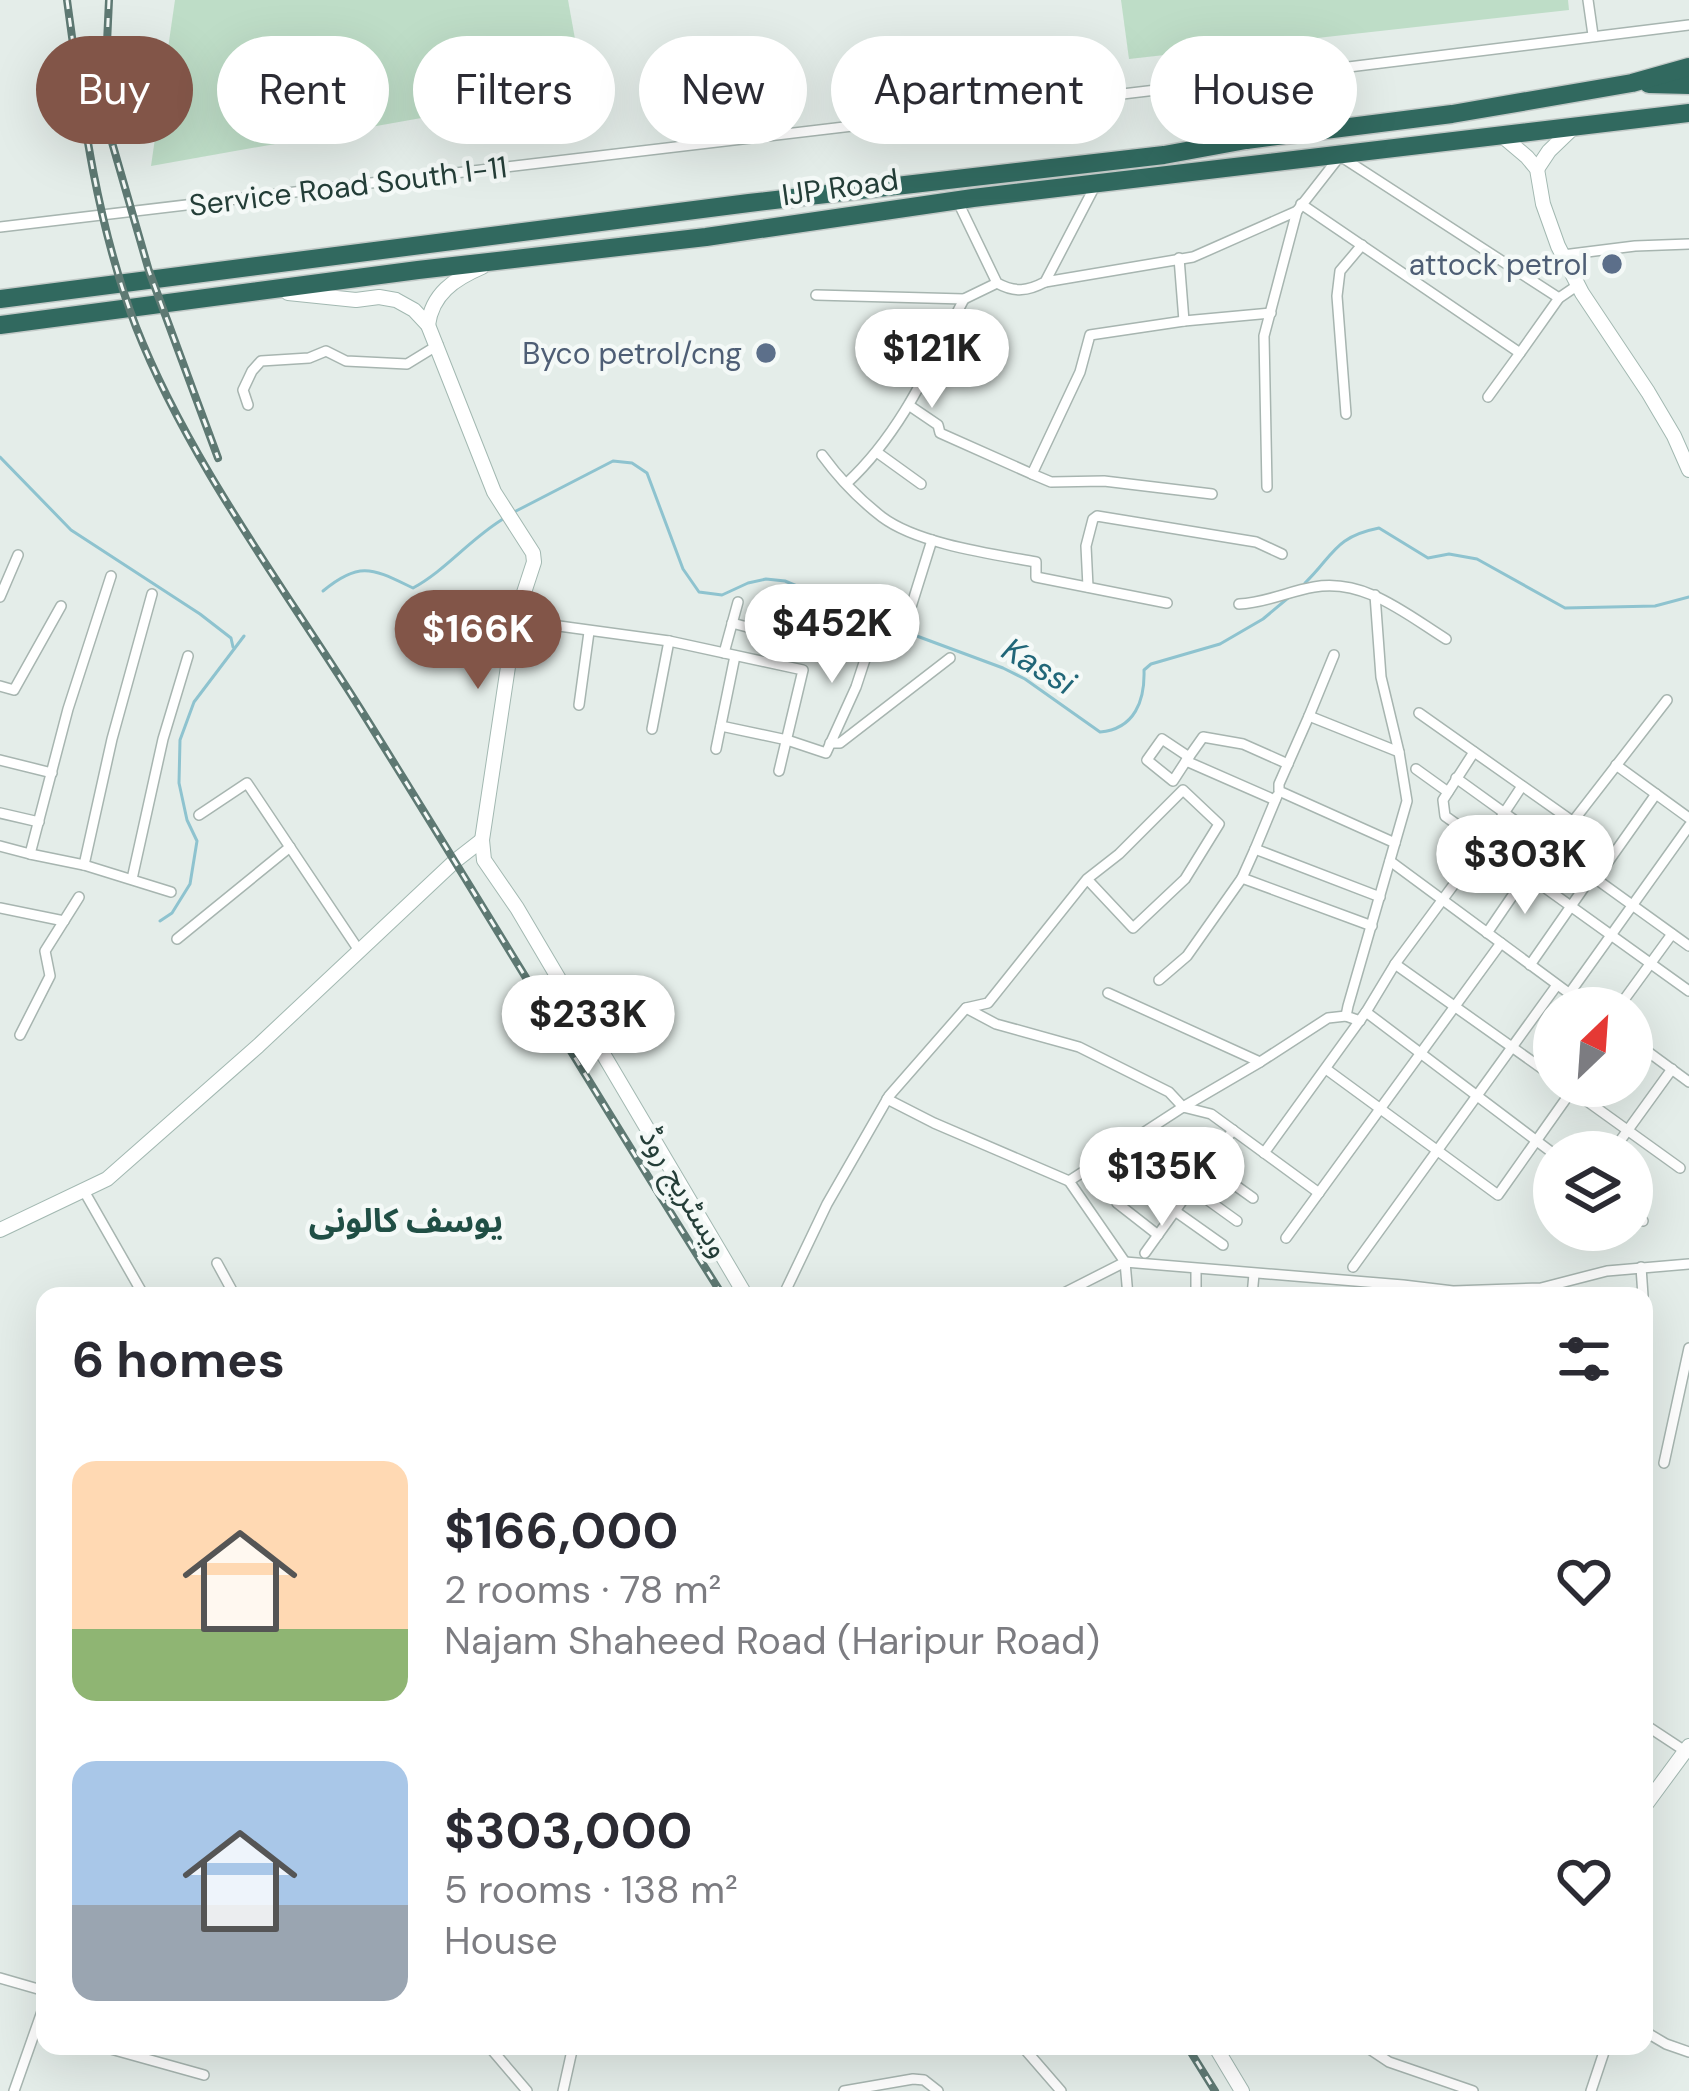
<!DOCTYPE html>
<html lang="en">
<head>
<meta charset="utf-8">
<style>
	body { margin:0; font-family:"DM Sans","Noto Sans Arabic",sans-serif; background:#f7f7f7; color:#2b2b33; height:100vh; display:flex; flex-direction:column; font-size:45px; white-space:nowrap }
	* { box-sizing:border-box; margin:0 }
	p { font-size:39px; color:#7c7c81 }
	.icon { flex:none; width:66px; height:66px; fill:none; stroke:currentColor; stroke-width:2; stroke-linecap:round; stroke-linejoin:round }
	.map { position:relative; flex:1; overflow:hidden }
	.drawer { position:absolute; left:36px; top:1287px; width:1617px; height:768px; display:flex; flex-direction:column; background:#fff; border-radius:24px; box-shadow:0 12px 48px #0002 }
	.drawer>* { flex:none }
	.guide { position:absolute; left:36px; top:36px; width:1617px; height:108px; display:flex; gap:24px }
	.needle { width:78px; rotate:25deg }
	.fabs { position:absolute; left:1533px; top:987px; display:grid; gap:24px }
	.fabs a { display:grid; place-items:center; width:120px; height:120px; border-radius:50%; background:#fff; box-shadow:0 12px 48px #0002; font-size:60px }
	.price { position:absolute; translate:-50% -102px; padding:0 27px; border-radius:42px; background:#fff; color:#222; font-size:39px; line-height:78px; filter:drop-shadow(0 3px 6px #0008) }
	.price::after { content:''; position:absolute; left:50%; top:72px; width:36px; height:27px; margin-left:-18px; background:inherit; clip-path:polygon(0 0,100% 0,50% 100%) }
	.price.current { background:#825548; color:#fff }
	ul { padding:0; list-style:none }
	li { display:flex; align-items:center; gap:36px; height:300px; padding:0 36px }
	li span { display:grid; place-items:center; flex:none; width:336px; height:240px; border-radius:24px; color:#555 }
	li>.icon { margin-inline-start:auto }
	span .icon { width:144px; height:144px; fill:#fffc; stroke-width:1 }
	li b { font-size:51px }
	h2 { display:flex; justify-content:space-between; align-items:center; height:144px; padding:0 36px; font-size:51px }
	.pill { padding:0 42px; border-radius:54px; background:#fff; box-shadow:0 12px 48px #0002; font-size:42px; line-height:108px }
	.pill.current { background:#825548; color:#fff }
	.map>svg:first-child { display:block }
</style>
</head>
<body>
<div class="map">
<svg width="1689" height="2091" viewBox="0 0 1689 2091">
	<rect width="100%" height="100%" fill="#e4ede9"/>
	<!-- green -->
	<g fill="#beddc7">
		<polygon points="175,0 568,0 584,89 151,166"/>
		<polygon points="1121,0 1568,0 1569,10 1129,59"/>
	</g>
	<g fill="none" stroke-linecap="round" stroke-linejoin="round">
		<!-- stream -->
		<g stroke="#8ec3cf" stroke-width="3">
			<polyline points="0,457 71,530 200,614 231,638 233,647"/>
			<path d="M516,511L613,461L632,463L647,473L683,569L699,592L722,595L748,583L766,579L785,581L906,632L1003,668L1025,679L1100,732C1135,729 1145,700 1144,670L1151,664L1220,644L1263,619L1288,598"/>
			<path d="M1305,583C1334,555 1334,537 1379,528L1428,558L1449,554L1477,559L1565,608L1655,606L1689,597"/>
			<path d="M323,591C360,560 373,569 413,588C446,570 470,539 503,519"/>
			<polyline points="160,921 172,913 190,884 197,841 187,820 179,783 180,740 194,702 244,636"/>
		</g>
		<!-- street casing -->
		<g stroke="#a7b5b0" stroke-width="12">
			<g id="street">
				<polyline points="1588,0 1593,35"/>
				<path d="M957,200L997,283C1015,293 1028,291 1045,282L1095,186"/>
				<polyline points="1301,204 1520,353 1559,298 1578,285"/>
				<polyline points="0,227 1308,72 1689,25"/>
				<polyline points="1563,255 1635,246 1689,244"/>
				<polyline points="1179,258 1184,321"/>
				<polyline points="1045,282 1193,257 1297,211 1340,156 1559,298"/>
				<polyline points="816,295 964,299 997,283"/>
				<polyline points="1488,397 1520,353"/>
				<polyline points="248,405 243,390 252,371 261,361 309,358 326,351 346,361 407,364 438,345"/>
				<polyline points="910,406 938,425 940,433 1032,474"/>
				<polyline points="1346,414 1337,296 1340,271 1362,245"/>
				<polyline points="878,453 921,484"/>
				<path d="M822,455C838,477 860,500 882,517C918,544 992,554 1036,562V577L1167,603"/>
				<path d="M847,483C902,432 930,365 964,299"/>
				<polyline points="1267,487 1264,336 1297,211"/>
				<polyline points="1212,494 1104,481 1051,482 1032,474 1080,372 1090,335 1184,321 1271,313"/>
				<polyline points="1088,587 1086,546 1093,519 1097,516 1256,542 1282,554"/>
				<polyline points="0,597 18,555"/>
				<path d="M1239,604C1266,603 1289,591 1314,587C1364,578 1406,614 1446,639"/>
				<polyline points="515,620 669,641 803,670 779,771"/>
				<polyline points="732,623 866,658"/>
				<polyline points="906,623 932,540"/>
				<polyline points="724,653 738,602"/>
				<polyline points="1334,655 1309,716 1399,752"/>
				<polyline points="0,686 14,690 61,606"/>
				<polyline points="579,705 589,632"/>
				<polyline points="1419,713 1572,821"/>
				<polyline points="1309,716 1279,784 1279,791 1395,843"/>
				<polyline points="721,726 787,740 826,753 856,687 874,632"/>
				<polyline points="652,729 669,641"/>
				<polyline points="830,743 840,743 950,658"/>
				<polyline points="716,749 735,656"/>
				<polyline points="1474,752 1443,800 1445,816 1689,991"/>
				<polyline points="0,760 52,773"/>
				<polyline points="1186,761 1173,781 1147,760 1162,739 1189,757"/>
				<polyline points="1616,765 1689,818"/>
				<polyline points="1416,769 1448,792"/>
				<polyline points="1456,778 1689,946"/>
				<polyline points="1277,796 1255,849 1380,897"/>
				<polyline points="1275,800 1186,761 1203,737 1243,744 1288,764"/>
				<polyline points="0,813 39,822"/>
				<polyline points="199,815 247,783 360,952"/>
				<polyline points="0,846 30,854 68,709 111,576"/>
				<polyline points="1255,849 1242,878 1372,926"/>
				<polyline points="30,854 84,865 171,892"/>
				<polyline points="1390,861 1589,1008"/>
				<polyline points="84,865 112,739 152,594"/>
				<polyline points="1529,878 1667,700"/>
				<polyline points="132,879 163,739 188,656"/>
				<polyline points="1596,879 1656,794"/>
				<polyline points="0,908 64,921"/>
				<polyline points="1487,933 1526,876"/>
				<polyline points="177,939 290,847"/>
				<polyline points="1395,964 1554,1077"/>
				<polyline points="1530,965 1592,876"/>
				<polyline points="1159,980 1187,956 1242,878"/>
				<polyline points="1108,993 1260,1062 1328,1018 1346,1016"/>
				<polyline points="1569,994 1689,826"/>
				<polyline points="966,1008 996,1024 1079,1047 1169,1092 1183,1107 1260,1062"/>
				<polyline points="1618,1008 1672,934"/>
				<polyline points="1366,1012 1554,1154"/>
				<polyline points="1360,1021 1346,1016 1348,1006 1407,801 1399,752 1381,677 1375,595"/>
				<polyline points="20,1035 50,976 45,951 79,897"/>
				<polyline points="1632,1040 1689,1082"/>
				<polyline points="1326,1069 1498,1195 1575,1086"/>
				<polyline points="1566,1086 1680,1168"/>
				<polyline points="887,1099 934,1123 1069,1181"/>
				<polyline points="1162,1133 1253,1198"/>
				<polyline points="1612,1152 1672,1069"/>
				<polyline points="1264,1153 1366,1012 1395,964 1483,845 1522,786"/>
				<polyline points="1144,1154 1237,1221"/>
				<polyline points="1127,1177 1223,1245"/>
				<polyline points="84,1191 144,1296"/>
				<polyline points="1117,1203 1158,1235"/>
				<polyline points="1632,1213 1643,1221"/>
				<polyline points="1286,1238 1501,943"/>
				<polyline points="1145,1253 1233,1130"/>
				<polyline points="217,1263 235,1296"/>
				<polyline points="1353,1267 1557,985"/>
				<polyline points="1641,1267 1643,1296"/>
				<polyline points="783,1296 827,1204 889,1096 966,1008 988,1003 1087,879 1119,854 1183,790 1219,824 1185,879 1133,928 1087,879"/>
				<polyline points="1058,1296 1125,1262 1403,1285 1453,1291 1541,1288 1607,1271 1689,1264"/>
				<polyline points="1128,1296 1125,1262 1069,1181 1183,1107 1211,1114 1319,1193"/>
				<polyline points="1196,1296 1196,1269"/>
				<polyline points="1252,1296 1254,1274"/>
				<polyline points="1664,1463 1689,1348"/>
				<polyline points="1644,1724 1685,1751"/>
				<polyline points="0,1978 45,1991"/>
				<polyline points="1644,2031 1666,2044 1689,2052"/>
				<polyline points="100,2046 204,2075"/>
				<polyline points="485,2046 493,2051 527,2091"/>
				<polyline points="1022,2046 1061,2091"/>
				<polyline points="1365,2046 1389,2062 1473,2091"/>
				<polyline points="14,2091 45,2003"/>
				<polyline points="563,2091 573,2046"/>
				<polyline points="844,2091 913,2079 924,2080 938,2091"/>
				<polyline points="1591,2091 1606,2046"/>
			</g>
		</g>
		<!-- secondary casing -->
		<g stroke="#a2b8b1" stroke-width="16">
			<g id="secondary">
				<polyline points="1501,135 1527,157 1537,169 1543,204 1558,246 1582,293 1648,392 1674,436 1689,470"/>
				<polyline points="1537,169 1549,151 1574,127"/>
				<polyline points="288,293 356,300 379,297 396,300 414,310 428,325 494,492 533,553 534,562 515,620 482,840 484,860 517,908 746,1296"/>
				<path d="M428,325C432,294 454,279 482,267"/>
				<polyline points="0,1230 107,1179 258,1046 455,861 482,840"/>
				<polyline points="1644,1807 1689,1746"/>
				<polyline points="1215,2046 1242,2091"/>
			</g>
		</g>
		<!-- highway casing -->
		<g stroke="#c2c9c7" stroke-width="21">
			<g id="highway">
				<polyline points="1649,84 1689,85"/>
				<polyline points="1246,140 1276,103 1276,76"/>
				<polyline points="0,299 749,203 1164,155 1246,140 1452,114 1632,83 1689,67"/>
				<polyline points="0,325 418,270 706,237 973,198 1689,113"/>
			</g>
		</g>
		<!-- street -->
		<use href="#street" stroke="#fff" stroke-width="9"/>
		<!-- secondary -->
		<use href="#secondary" stroke="#fff" stroke-width="14"/>
		<!-- highway -->
		<use href="#highway" stroke="#31695f" stroke-width="18"/>
		<!-- rail casing -->
		<g stroke="#5e7973" stroke-width="8">
			<g id="rail">
				<path d="M67,0C82,111 96,222 136,327C188,460 285,589 361,710C483,905 600,1102 723,1296"/>
				<polyline points="109,0 107,43 112,103"/>
				<polyline points="88,59 149,271 218,458"/>
				<polyline points="1187,2046 1215,2091"/>
			</g>
		</g>
		<!-- rail -->
		<use href="#rail" stroke="#f4f9f7" stroke-width="3" stroke-dasharray="9" stroke-linecap="butt"/>
	</g>
	<!-- markers -->
	<g fill="#5c6f8a" stroke="#f4f9f7" stroke-width="4.5">
		<circle cx="1612" cy="264" r="12"/>
		<circle cx="766" cy="353" r="12"/>
	</g>
	<g text-anchor="middle" dominant-baseline="central" stroke-width="9" stroke-linejoin="round" paint-order="stroke">
		<!-- street labels -->
		<g font-size="30" fill="#243e38" stroke="#f4f9f7">
			<text transform="translate(348 186) rotate(-7)">Service Road South I-11</text>
			<text transform="translate(840 187) rotate(-8)">IJP Road</text>
			<text transform="translate(685 1192) rotate(59)">ویسٹریج روڈ</text>
		</g>
		<!-- service labels -->
		<g font-size="30" fill="#4e5e75" stroke="#f4f9f7" text-anchor="end">
			<text x="1588" y="264">attock petrol</text>
			<text x="742" y="353">Byco petrol/cng</text>
		</g>
		<!-- water labels -->
		<g font-size="33" font-style="italic" fill="#206678" stroke="#f4f9f7">
			<text transform="translate(1039 666) rotate(31)">Kassi</text>
		</g>
		<!-- neighbourhood labels -->
		<g font-size="33" font-weight="bold" fill="#204f45" stroke="#f4f9f7">
			<text x="406" y="1220">یوسف کالونی</text>
		</g>
	</g>
</svg>
<div class="fabs">
<a><svg class="needle" viewBox="-14 -14 28 28"><path d="M0-13l5 13h-10z" fill="#e53935"/><path d="M0 13l5-13h-10z" fill="#7c7c81"/></svg></a>
<a><svg class="icon" aria-label="layers" viewBox="0 0 24 24"><path d="M12 4l9 5-9 5-9-5zM3 14l9 5 9-5"/></svg></a>
</div>
<b class="price" style="left:932px;top:411px">$121K</b>
<b class="price" style="left:832px;top:686px">$452K</b>
<b class="price current" style="left:478px;top:692px">$166K</b>
<b class="price" style="left:1525px;top:917px">$303K</b>
<b class="price" style="left:588px;top:1077px">$233K</b>
<b class="price" style="left:1162px;top:1229px">$135K</b>
<div class="guide">
<a class="pill current">Buy</a>
<a class="pill">Rent</a>
<a class="pill">Filters</a>
<a class="pill">New</a>
<a class="pill">Apartment</a>
<a class="pill">House</a>
</div>
<section class="drawer">
<h2>6 homes<svg class="icon" aria-label="filters" viewBox="0 0 24 24"><path d="M4 7h16M4 17h16"/><circle cx="9" cy="7" r="2"/><circle cx="15" cy="17" r="2"/></svg></h2>
<ul>
<li><span style="background:linear-gradient(#ffd9b3 70%,#8fb573 0)"><svg class="icon" aria-label="home" viewBox="0 0 24 24"><path d="M3 11l9-7 9 7M6 9v11h12V9"/></svg></span><div><b>$166,000</b><p>2 rooms · 78 m²</p><p>Najam Shaheed Road (Haripur Road)</p></div><svg class="icon" aria-label="heart" viewBox="0 0 24 24"><path d="M12 20l-8-8c-3-5 5-10 8-4 3-6 11-1 8 4z"/></svg></li>
<li><span style="background:linear-gradient(#a9c7e8 60%,#9aa5b1 0)"><svg class="icon" aria-label="home" viewBox="0 0 24 24"><path d="M3 11l9-7 9 7M6 9v11h12V9"/></svg></span><div><b>$303,000</b><p>5 rooms · 138 m²</p><p>House</p></div><svg class="icon" aria-label="heart" viewBox="0 0 24 24"><path d="M12 20l-8-8c-3-5 5-10 8-4 3-6 11-1 8 4z"/></svg></li>
</ul>
</section>
</div>
</body>
</html>
